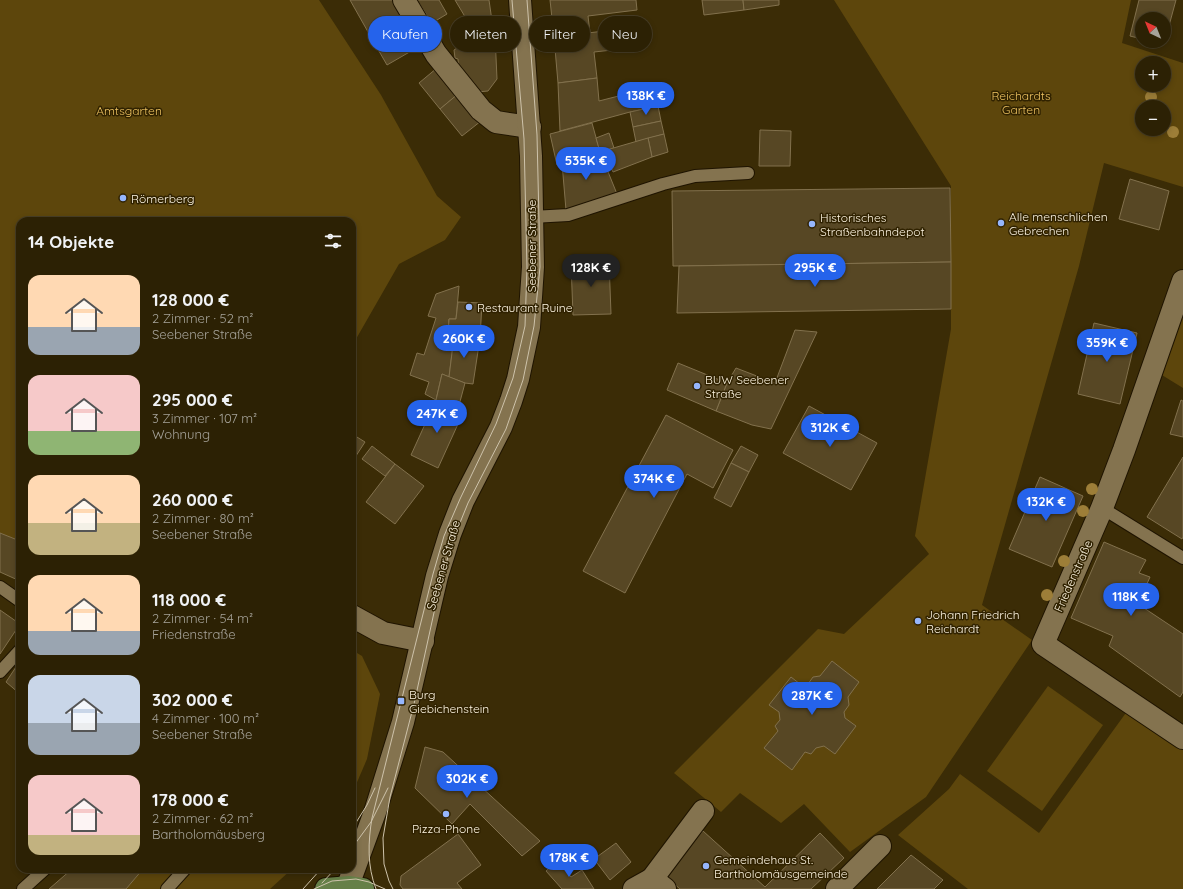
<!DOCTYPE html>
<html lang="de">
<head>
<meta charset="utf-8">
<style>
	body { margin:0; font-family:Quicksand,sans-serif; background:#382e13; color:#f1f3f6; height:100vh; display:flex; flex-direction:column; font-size:15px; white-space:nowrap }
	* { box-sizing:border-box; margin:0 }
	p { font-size:13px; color:#a6a39a }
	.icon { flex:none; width:22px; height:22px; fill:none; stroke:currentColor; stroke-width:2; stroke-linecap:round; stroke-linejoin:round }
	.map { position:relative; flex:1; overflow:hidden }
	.sheet { position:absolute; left:16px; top:217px; width:340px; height:656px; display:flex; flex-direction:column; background:#2c2104; border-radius:12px; box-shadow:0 2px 6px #0003,0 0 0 1px #483e26 }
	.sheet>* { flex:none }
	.top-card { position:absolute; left:368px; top:16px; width:380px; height:36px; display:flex; gap:8px }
	.needle { width:26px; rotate:317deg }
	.controls { position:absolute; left:1135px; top:12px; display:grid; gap:8px }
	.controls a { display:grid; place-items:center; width:36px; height:36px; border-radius:50%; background:#2c2104; box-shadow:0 2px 6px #0003,0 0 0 1px #483e26; font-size:20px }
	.price { position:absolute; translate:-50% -34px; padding:0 9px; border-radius:14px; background:#2563eb; color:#fff; font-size:13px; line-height:26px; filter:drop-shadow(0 1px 2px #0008) }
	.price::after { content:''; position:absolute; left:50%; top:24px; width:12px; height:9px; margin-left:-6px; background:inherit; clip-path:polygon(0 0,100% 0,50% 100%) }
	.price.on { background:#222; color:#fff }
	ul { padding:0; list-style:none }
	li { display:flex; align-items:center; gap:12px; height:100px; padding:0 12px }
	li span { display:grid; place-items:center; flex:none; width:112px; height:80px; border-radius:12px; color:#555 }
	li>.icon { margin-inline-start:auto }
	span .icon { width:48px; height:48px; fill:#fffc; stroke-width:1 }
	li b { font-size:17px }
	h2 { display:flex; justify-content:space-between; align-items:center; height:48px; padding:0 12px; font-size:17px }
	.chip { padding:0 14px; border-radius:18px; background:#2c2104; box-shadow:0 2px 6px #0003,0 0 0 1px #483e26; font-size:14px; line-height:36px }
	.chip.on { background:#2563eb; color:#fff }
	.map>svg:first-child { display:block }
</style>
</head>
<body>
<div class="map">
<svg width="1183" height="889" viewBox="0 0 1183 889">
	<rect width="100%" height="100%" fill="#3b2c06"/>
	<!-- green -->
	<g fill="#5d460c" fill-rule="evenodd">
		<polygon points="0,0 319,0 381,95 437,196 461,217 445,240 399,264 352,346 352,221 20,221 20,541 0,533"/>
		<path d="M834,0H1131L1122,43L1183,63V187L1104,163L1079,266L982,605L1032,640L926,797L850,852L804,804L781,823L740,793L721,812L674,773L818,629L844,634L929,554L915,536L951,329V186ZM1142,63H1164V85H1142ZM1142,107H1164V129H1142Z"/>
		<polygon points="1183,294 1183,388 1157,372"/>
		<polygon points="352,650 362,656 380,694 367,759 352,794"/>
		<polygon points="1048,686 1103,725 1042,811 987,771"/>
		<polygon points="1128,710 1183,746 1183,889 968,889 898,835 949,789 960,774 1039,833"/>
		<polygon points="143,869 292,869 270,889 126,889"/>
	</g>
	<!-- building -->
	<g fill="#574724" stroke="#82714d">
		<polygon points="350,0 394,0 405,19 372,39"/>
		<polygon points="417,0 439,0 447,14 432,23"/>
		<polygon points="455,0 489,0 492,21 470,25"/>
		<polygon points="550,0 636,0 637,10 588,16 590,33 554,37"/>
		<polygon points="702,0 743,0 744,10 704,15"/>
		<polygon points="743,0 779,0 779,5 744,10"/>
		<polygon points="1139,0 1176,0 1164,44 1151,41 1164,41 1164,19 1142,19 1142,39 1130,36"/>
		<polygon points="405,19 420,46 387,65 372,39"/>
		<polygon points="468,21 470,25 492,21 495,35 497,79 488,91 477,92 459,73 458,59 455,58 454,50 457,48 457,37 454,34 453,30"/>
		<polygon points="638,27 640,47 594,52 597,78 558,83 554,37"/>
		<polygon points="437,68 458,94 440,109 419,83"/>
		<polygon points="597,78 599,101 650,88 654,107 630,112 560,131 558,83"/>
		<polygon points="458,94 481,121 462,136 440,109"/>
		<polygon points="658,106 661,121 633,127 630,112"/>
		<polygon points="661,121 664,134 636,142 633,127"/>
		<polygon points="592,123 600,152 557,165 550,134"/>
		<polygon points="760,130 791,131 790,166 759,166"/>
		<polygon points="609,133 614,148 600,152 596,138"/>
		<polygon points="664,134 668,152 652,157 648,138"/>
		<polygon points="648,138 652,157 613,172 603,151"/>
		<polygon points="600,152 617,194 566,210 562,163"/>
		<polygon points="1130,179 1169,191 1159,230 1119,219"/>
		<polygon points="950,188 951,262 673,266 672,191"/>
		<polygon points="609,261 611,314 573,315 571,263"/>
		<polygon points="951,262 951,309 677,313 679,266"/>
		<polygon points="459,286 456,319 449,319 448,336 454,337 449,377 442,374 436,400 425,394 429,382 410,375 417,353 424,355 436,318 428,316 436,294"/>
		<polygon points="458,302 482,303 480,338 448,336 449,319 456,319"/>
		<polygon points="1094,323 1137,333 1120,404 1078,394"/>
		<polygon points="795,330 817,332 771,429 752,425 716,411 727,383 736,368 775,383"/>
		<polygon points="454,337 480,338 473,384 465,383 449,377"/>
		<polygon points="678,363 727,383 716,411 667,390"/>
		<polygon points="442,374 465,383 458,409 436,400"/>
		<polygon points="436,400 463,413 438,468 411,455"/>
		<polygon points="1181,400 1183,401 1183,437 1170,434"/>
		<polygon points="809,406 877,443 851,490 783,453"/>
		<polygon points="666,415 733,450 713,488 687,474 625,593 583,571"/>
		<polygon points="352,434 365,442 352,462"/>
		<polygon points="372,446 395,464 385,476 362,459"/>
		<polygon points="741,446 758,455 749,472 731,463"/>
		<polygon points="1183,457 1183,537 1182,539 1147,517"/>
		<polygon points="731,463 749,472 731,507 714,498"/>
		<polygon points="395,464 424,486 395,524 366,502"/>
		<polygon points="1040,477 1083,496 1052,567 1009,549"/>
		<polygon points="0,533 20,541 20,581 0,572"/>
		<polygon points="1104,542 1146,560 1139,573 1150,577 1138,604 1183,634 1183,692 1180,697 1109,646 1113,636 1071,618"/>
		<polygon points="0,610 20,624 0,654"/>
		<polygon points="20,661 20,694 6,682"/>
		<polygon points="832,661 859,682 848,697 849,705 844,712 845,718 856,726 835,754 824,746 816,748 811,754 805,752 792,770 764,748 778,731 775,726 780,720 779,712 769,705 791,677 800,684 808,684 813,677 820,676"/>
		<polygon points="425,747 443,752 540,841 522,856 470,804 452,824 415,788"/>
		<polygon points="703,831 765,887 820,833 844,858 811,889 680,889 663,874"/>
		<polygon points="458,834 481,865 457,883 462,889 403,889 400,885 401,876"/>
		<polygon points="616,843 631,862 610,880 594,859"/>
		<polygon points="911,855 943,880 934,889 877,889"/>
		<polygon points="558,860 571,877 582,870 594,889 562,889 546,871"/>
		<polygon points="72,869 143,869 126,889 49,889"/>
	</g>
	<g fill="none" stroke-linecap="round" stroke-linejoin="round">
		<!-- service casing -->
		<g stroke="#1f1400" stroke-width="14">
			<g id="service">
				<polyline points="532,217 568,215 663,184 695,176 748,173"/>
				<polyline points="1102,508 1183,558"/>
				<polyline points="0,587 20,601"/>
				<polyline points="0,672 20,650"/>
				<polyline points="23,889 45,869"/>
				<polyline points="167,889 185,869"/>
			</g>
		</g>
		<!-- minor casing -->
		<g stroke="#1f1400" stroke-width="24">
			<g id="minor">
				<polyline points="404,0 436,54 481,110 496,122 530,127"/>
				<polyline points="1183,281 1124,450 1102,508 1043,644 1183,738"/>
				<polyline points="352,616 383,633 423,641"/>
				<polyline points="652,879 703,811"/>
				<polyline points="634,889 652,879 665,889"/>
				<polyline points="837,889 880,846"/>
			</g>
		</g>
		<!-- tertiary casing -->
		<g stroke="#1f1400" stroke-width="24">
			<polyline id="tertiary" points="350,887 350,880 375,812 403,722 437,576 450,534 463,501 501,427 511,401 518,379 529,327 533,267 531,156 520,0"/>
		</g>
		<!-- secondary casing -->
		<g stroke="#1f1400" stroke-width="24">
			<polyline id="secondary" points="326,889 350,887 363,889"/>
		</g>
		<!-- service -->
		<use href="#service" stroke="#84734f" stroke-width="12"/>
		<!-- minor -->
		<use href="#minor" stroke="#84734f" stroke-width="22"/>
		<!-- tertiary -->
		<use href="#tertiary" stroke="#84734f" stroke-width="22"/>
		<!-- secondary -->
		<use href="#secondary" stroke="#668048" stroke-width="22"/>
		<!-- tram -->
		<g stroke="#cec3ab" stroke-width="1">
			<polyline points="352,829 367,805 375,788"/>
			<polyline points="352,848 371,822 388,788"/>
			<polyline points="322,883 335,869"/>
			<polyline points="303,889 321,869"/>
			<polyline points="314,889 332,881 356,879 369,882 385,889"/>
			<path d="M376,889C367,866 368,842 372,818L433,574L444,536L460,499L496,424L513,378L525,326L527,268L524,139L512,0"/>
			<polyline points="393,889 389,881 384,864 383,838 390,797 414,704 442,576 455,535 468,503 506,429 523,380 534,326 540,267 539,221 537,135 527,0"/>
		</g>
	</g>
	<!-- trees -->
	<g fill="#9d7e38">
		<circle cx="1151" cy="97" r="6"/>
		<circle cx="1173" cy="132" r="6"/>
		<circle cx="1092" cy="489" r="6"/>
		<circle cx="1083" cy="511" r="6"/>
		<circle cx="1064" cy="561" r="6"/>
		<circle cx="1047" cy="595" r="6"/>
	</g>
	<!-- markers -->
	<g fill="#96b6fd" stroke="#302200" stroke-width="1.5">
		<circle cx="123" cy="198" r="4"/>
		<circle cx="1001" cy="223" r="4"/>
		<circle cx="812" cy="224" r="4"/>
		<circle cx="469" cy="307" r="4"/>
		<circle cx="697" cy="386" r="4"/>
		<circle cx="918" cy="621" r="4"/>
		<rect x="397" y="697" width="8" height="8" rx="2"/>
		<circle cx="446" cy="814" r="4"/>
		<circle cx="706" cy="866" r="4"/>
	</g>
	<g text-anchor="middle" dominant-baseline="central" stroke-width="3" stroke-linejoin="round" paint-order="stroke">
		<!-- park labels -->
		<g font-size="12" fill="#edc260" stroke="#302200">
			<text x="1021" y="95">Reichardts<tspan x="1021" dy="14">Garten</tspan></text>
			<text x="129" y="110">Amtsgarten</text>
		</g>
		<!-- poi labels -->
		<g font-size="12" fill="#fdf4e0" stroke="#302200" text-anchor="start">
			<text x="131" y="198">Römerberg</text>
			<text x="1009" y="216">Alle menschlichen<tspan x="1009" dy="14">Gebrechen</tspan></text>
			<text x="820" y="217">Historisches<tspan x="820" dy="14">Straßenbahndepot</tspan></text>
			<text x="477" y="307">Restaurant Ruine</text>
			<text x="705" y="379">BUW Seebener<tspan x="705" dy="14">Straße</tspan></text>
			<text x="926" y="614">Johann Friedrich<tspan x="926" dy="14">Reichardt</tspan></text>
			<text x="409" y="694">Burg<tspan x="409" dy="14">Giebichenstein</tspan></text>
			<text x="446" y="828" text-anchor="middle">Pizza-Phone</text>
			<text x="714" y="859">Gemeindehaus St.<tspan x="714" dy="14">Bartholomäusgemeinde</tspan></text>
		</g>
		<!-- street labels -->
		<g font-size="12" fill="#fdf4e0" stroke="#302200">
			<text transform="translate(531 246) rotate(-90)">Seebener Straße</text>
			<text transform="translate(443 565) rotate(-74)">Seebener Straße</text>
			<text transform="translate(1073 576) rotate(-66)">Friedenstraße</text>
		</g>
	</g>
</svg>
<div class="controls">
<a><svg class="needle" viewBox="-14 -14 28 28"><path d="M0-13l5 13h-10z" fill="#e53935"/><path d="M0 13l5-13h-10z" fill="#a6a39a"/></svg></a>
<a>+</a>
<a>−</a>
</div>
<b class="price" style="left:646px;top:116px">138K €</b>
<b class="price" style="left:586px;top:181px">535K €</b>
<b class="price on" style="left:591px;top:288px">128K €</b>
<b class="price" style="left:815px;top:288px">295K €</b>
<b class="price" style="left:464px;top:359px">260K €</b>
<b class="price" style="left:1107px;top:363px">359K €</b>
<b class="price" style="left:437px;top:434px">247K €</b>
<b class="price" style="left:830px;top:448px">312K €</b>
<b class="price" style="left:654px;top:499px">374K €</b>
<b class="price" style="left:1046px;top:522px">132K €</b>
<b class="price" style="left:1131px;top:617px">118K €</b>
<b class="price" style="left:812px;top:716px">287K €</b>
<b class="price" style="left:467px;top:799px">302K €</b>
<b class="price" style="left:569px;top:878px">178K €</b>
<div class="top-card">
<a class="chip on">Kaufen</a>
<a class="chip">Mieten</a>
<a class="chip">Filter</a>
<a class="chip">Neu</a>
</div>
<section class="sheet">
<h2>14 Objekte<svg class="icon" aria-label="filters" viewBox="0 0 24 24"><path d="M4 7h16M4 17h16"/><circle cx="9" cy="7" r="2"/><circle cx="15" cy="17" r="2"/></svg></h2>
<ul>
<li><span style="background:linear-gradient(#ffd9b3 65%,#9aa5b1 0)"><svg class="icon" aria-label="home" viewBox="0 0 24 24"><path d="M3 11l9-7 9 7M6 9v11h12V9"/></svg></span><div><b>128 000 €</b><p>2 Zimmer · 52 m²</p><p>Seebener Straße</p></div></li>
<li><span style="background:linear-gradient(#f6c9c9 70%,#8fb573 0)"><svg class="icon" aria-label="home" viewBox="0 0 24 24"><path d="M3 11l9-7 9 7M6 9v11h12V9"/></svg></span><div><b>295 000 €</b><p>3 Zimmer · 107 m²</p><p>Wohnung</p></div></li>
<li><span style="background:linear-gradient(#ffd9b3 60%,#c2b280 0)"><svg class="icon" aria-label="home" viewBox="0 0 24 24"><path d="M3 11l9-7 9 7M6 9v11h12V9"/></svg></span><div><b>260 000 €</b><p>2 Zimmer · 80 m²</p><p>Seebener Straße</p></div></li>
<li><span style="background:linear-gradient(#ffd9b3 70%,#9aa5b1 0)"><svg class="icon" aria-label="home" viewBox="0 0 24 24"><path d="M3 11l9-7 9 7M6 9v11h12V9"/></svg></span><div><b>118 000 €</b><p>2 Zimmer · 54 m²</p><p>Friedenstraße</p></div></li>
<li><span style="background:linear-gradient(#c9d6e8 60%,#9aa5b1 0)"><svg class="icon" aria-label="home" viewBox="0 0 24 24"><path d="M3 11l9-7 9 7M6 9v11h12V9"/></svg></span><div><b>302 000 €</b><p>4 Zimmer · 100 m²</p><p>Seebener Straße</p></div></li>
<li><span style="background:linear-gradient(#f6c9c9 75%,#c2b280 0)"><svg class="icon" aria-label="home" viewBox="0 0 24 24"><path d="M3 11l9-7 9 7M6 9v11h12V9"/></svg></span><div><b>178 000 €</b><p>2 Zimmer · 62 m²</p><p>Bartholomäusberg</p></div></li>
</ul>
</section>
</div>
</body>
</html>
